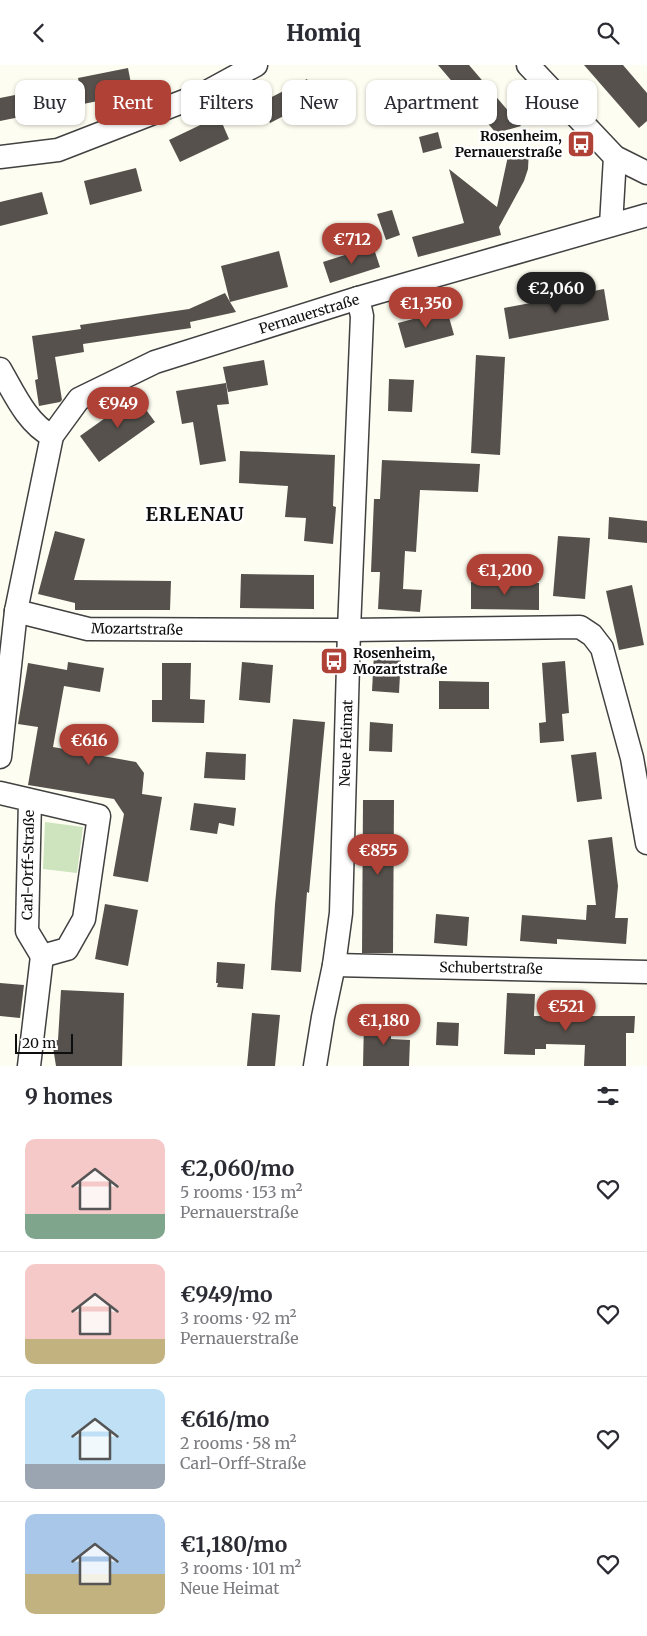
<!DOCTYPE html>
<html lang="en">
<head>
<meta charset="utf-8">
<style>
	body { margin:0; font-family:Merriweather,serif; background:#f2f2f3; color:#2b2b33; height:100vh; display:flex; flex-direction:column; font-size:19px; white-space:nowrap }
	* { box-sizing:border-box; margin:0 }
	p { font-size:16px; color:#7c7c81 }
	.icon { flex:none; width:28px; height:28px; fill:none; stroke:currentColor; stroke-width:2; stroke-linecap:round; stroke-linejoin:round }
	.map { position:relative; height:1001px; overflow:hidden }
	.side { display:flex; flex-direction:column; background:#fff; flex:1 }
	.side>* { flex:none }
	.banner { position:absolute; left:15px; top:15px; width:618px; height:45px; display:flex; gap:10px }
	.scale { position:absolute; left:15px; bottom:12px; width:58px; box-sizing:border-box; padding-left:5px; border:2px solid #0e0e0e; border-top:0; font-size:14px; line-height:18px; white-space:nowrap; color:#0e0e0e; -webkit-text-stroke:4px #fff; paint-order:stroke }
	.price { position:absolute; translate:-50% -42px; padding:0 11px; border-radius:18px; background:#af4136; color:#fff; font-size:16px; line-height:32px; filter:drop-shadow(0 1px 2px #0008) }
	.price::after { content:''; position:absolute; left:50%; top:30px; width:15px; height:11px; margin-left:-8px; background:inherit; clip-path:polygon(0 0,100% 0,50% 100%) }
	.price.current { background:#222; color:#fff }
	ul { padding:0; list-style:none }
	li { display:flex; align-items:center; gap:15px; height:125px; padding:0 25px }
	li+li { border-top:1px solid #e1e1e2 }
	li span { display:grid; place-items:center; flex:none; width:140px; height:100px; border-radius:10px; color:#555 }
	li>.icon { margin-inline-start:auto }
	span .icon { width:60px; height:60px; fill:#fffc; stroke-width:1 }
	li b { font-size:21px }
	h2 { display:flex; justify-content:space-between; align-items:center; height:60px; padding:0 25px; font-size:21px }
	.tag { padding:0 18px; border-radius:10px; background:#fff; box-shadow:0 1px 4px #0004; font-size:18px; line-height:45px }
	.tag.current { background:#af4136; color:#fff }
	header { display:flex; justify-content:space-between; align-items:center; height:65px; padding:0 25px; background:#fff; font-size:22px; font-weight:800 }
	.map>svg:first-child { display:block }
</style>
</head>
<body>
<header><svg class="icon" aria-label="back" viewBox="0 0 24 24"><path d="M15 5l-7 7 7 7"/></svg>Homiq<svg class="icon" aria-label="search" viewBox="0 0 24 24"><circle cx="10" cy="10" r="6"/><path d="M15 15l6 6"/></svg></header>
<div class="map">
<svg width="647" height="1001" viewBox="0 0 647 1001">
	<rect width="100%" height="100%" fill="#fdfdf1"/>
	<!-- green -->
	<polygon fill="#cde4be" points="45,757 83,762 77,808 43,804"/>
	<!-- building -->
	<g fill="#56514c">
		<polygon points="438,0 469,0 521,61 496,68"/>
		<polygon points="584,0 623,0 647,28 647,56 639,63"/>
		<polygon points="128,3 133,29 83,39 78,13"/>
		<polygon points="307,14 317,34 270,58 260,38"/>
		<polygon points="40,25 45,47 0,56 0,33"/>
		<polygon points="219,51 229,74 180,97 169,75"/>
		<polygon points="438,67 442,83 423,88 419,72"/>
		<polygon points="529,84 528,104 524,116 499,162 501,170 418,192 412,172 464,158 449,104 497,142 508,91"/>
		<polygon points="136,103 142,126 90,140 84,116"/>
		<polygon points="42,127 48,149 0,161 0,137"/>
		<polygon points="392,145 400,170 386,175 377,149"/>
		<polygon points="373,181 380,202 330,218 323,197"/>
		<polygon points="279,186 288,222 230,237 236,247 190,257 191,263 83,279 84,287 55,292 62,335 60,337 39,341 35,315 38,314 32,271 81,264 80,260 189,244 225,228 230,237 221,201"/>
		<polygon points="604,224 609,255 509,274 504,243"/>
		<polygon points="447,245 454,270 405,283 398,258"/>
		<polygon points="476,290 505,292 500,390 471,388"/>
		<polygon points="264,295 268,320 228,327 223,302"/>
		<polygon points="389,314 414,315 412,347 388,346"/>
		<polygon points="226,318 229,339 217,340 226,396 200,400 193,357 182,359 176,326"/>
		<polygon points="136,331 155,357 99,397 80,371"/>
		<polygon points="240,386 335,390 333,441 336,442 333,479 304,476 306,453 285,452 288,421 239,418"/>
		<polygon points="382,395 480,399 478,427 420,425 416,487 405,486 403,524 422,525 420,547 378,544 380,507 371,507 374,434 380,434"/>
		<polygon points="609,452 647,456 647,478 608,474"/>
		<polygon points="55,466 85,474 74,515 171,516 170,545 75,545 75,538 38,529"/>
		<polygon points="558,471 590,473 585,534 553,531"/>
		<polygon points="241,509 314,510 314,544 240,543"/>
		<polygon points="471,517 539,518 539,545 471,544"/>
		<polygon points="632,520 644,580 619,585 606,526"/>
		<polygon points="374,589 401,591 399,628 372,626"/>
		<polygon points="565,596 569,648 562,649 564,676 540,678 539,658 546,657 542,598"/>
		<polygon points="68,597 104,603 100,627 64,621 53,682 136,697 144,708 142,729 162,732 148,817 113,811 124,749 114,734 28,720 38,662 18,659 28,598 67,605"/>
		<polygon points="242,597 273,600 270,638 239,635"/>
		<polygon points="162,598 191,598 190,634 205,635 204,658 152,657 152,635 162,635"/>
		<polygon points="439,616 489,617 489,644 439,644"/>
		<polygon points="293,654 325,657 309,828 307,827 301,907 271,905 275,839"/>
		<polygon points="370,657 393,659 392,687 369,686"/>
		<polygon points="206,687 246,689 245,715 204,713"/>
		<polygon points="596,687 602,734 577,737 571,690"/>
		<polygon points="363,735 394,735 393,888 362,888"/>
		<polygon points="194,738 236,743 234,761 219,758 217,769 190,765"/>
		<polygon points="612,772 618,821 615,853 628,853 626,879 557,874 557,879 520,876 522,850 586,855 587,840 596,840 588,775"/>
		<polygon points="105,839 138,845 128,901 95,894"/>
		<polygon points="436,849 469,852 467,881 434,878"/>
		<polygon points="217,897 245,899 243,924 217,922 218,918 216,918"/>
		<polygon points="0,918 24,920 20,953 0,951"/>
		<polygon points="61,925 124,928 122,1001 56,1001 52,976 58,975"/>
		<polygon points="507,928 535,929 534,951 635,951 634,968 626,968 626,1001 584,1001 585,980 546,979 546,984 535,984 535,990 504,989"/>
		<polygon points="252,948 280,950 275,1001 247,1001"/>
		<polygon points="364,956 391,956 391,974 410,975 409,1001 363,1001"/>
		<polygon points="437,957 459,958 458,981 436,980"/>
	</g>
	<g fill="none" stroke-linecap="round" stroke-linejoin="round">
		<!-- minor casing -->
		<g stroke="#414141" stroke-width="25">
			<g id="minor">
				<polyline points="528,0 615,92 647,108"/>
				<polyline points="0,92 58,85 205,28 256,0"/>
				<polyline points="611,160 615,92"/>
				<path d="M0,304C13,326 27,359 52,371"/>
				<polyline points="16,546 88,564 349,565 580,562 592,570 602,583 632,693 647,778"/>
				<polyline points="0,692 16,546 52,371 79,334 155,297 358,233 647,150"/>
				<polyline points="0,728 99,751 84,854 67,884 42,891 27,866 30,735"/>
				<polyline points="334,900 647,907"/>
				<polyline points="29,1001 42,891"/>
				<polyline points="315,1001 323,952 334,900 341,848 349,565 362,251 358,233"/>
			</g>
		</g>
		<!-- minor -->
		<use href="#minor" stroke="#fff" stroke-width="22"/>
	</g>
	<!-- icons -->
	<defs>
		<g id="bus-square" transform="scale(1.4375)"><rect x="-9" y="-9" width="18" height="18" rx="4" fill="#af4136" stroke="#fff"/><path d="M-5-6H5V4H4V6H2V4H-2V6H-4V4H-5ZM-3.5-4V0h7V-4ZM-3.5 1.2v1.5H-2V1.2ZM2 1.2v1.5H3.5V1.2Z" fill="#fff"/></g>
	</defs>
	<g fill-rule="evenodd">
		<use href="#bus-square" x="581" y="79"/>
		<use href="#bus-square" x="334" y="596"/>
	</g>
	<g text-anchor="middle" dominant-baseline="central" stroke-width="5" stroke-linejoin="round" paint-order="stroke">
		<!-- poi labels -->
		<g font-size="14" font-weight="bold" fill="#0e0e0e" stroke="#fff" text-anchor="end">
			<text x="562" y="71">Rosenheim,<tspan x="562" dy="16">Pernauerstraße</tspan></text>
			<text x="353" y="588" text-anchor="start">Rosenheim,<tspan x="353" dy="16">Mozartstraße</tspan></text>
		</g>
		<!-- street labels -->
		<g font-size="14" fill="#0e0e0e" stroke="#fff">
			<text transform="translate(309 249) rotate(-17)">Pernauerstraße</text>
			<text transform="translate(137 564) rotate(1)">Mozartstraße</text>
			<text transform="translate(346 678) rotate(-88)">Neue Heimat</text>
			<text transform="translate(28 800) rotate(-89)">Carl-Orff-Straße</text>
			<text transform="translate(491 903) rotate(1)">Schubertstraße</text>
		</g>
		<!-- district labels -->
		<g font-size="19" font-weight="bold" letter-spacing="1" fill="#0e0e0e" stroke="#fff">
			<text x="195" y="449">ERLENAU</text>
		</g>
	</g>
</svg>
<div class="scale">20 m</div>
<b class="price" style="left:352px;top:200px">€712</b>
<b class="price current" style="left:556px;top:249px">€2,060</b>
<b class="price" style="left:426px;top:264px">€1,350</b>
<b class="price" style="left:118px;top:364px">€949</b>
<b class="price" style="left:505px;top:531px">€1,200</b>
<b class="price" style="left:89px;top:701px">€616</b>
<b class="price" style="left:378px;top:811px">€855</b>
<b class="price" style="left:566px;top:967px">€521</b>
<b class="price" style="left:384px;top:981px">€1,180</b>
<div class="banner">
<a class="tag">Buy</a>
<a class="tag current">Rent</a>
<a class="tag">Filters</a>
<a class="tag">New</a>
<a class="tag">Apartment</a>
<a class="tag">House</a>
</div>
</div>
<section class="side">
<h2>9 homes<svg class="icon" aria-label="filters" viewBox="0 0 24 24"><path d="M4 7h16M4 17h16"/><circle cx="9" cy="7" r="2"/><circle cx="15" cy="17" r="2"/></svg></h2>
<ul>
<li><span style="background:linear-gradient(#f6c9c9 75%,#7fa58c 0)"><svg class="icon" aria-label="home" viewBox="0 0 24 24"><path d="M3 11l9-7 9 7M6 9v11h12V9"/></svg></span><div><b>€2,060/mo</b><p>5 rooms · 153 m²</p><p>Pernauerstraße</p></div><svg class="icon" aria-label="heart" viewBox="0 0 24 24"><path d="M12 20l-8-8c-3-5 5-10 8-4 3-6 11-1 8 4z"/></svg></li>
<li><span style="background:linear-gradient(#f6c9c9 75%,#c2b280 0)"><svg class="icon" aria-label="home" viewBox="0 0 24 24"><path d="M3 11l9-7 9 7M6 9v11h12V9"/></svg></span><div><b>€949/mo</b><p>3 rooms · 92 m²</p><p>Pernauerstraße</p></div><svg class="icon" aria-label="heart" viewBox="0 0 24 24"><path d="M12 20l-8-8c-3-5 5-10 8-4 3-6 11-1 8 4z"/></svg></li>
<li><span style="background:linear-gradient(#bfe0f5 75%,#9aa5b1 0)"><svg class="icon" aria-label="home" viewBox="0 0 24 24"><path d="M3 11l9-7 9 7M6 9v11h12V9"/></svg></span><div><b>€616/mo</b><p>2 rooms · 58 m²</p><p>Carl-Orff-Straße</p></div><svg class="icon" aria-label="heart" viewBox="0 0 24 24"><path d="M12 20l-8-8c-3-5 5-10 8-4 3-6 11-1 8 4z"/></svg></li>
<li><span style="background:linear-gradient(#a9c7e8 60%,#c2b280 0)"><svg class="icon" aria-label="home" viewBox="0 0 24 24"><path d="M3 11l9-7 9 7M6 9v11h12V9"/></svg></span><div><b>€1,180/mo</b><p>3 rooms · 101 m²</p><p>Neue Heimat</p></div><svg class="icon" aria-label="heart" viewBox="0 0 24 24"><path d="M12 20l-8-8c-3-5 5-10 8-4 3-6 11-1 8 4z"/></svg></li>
</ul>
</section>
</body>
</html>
